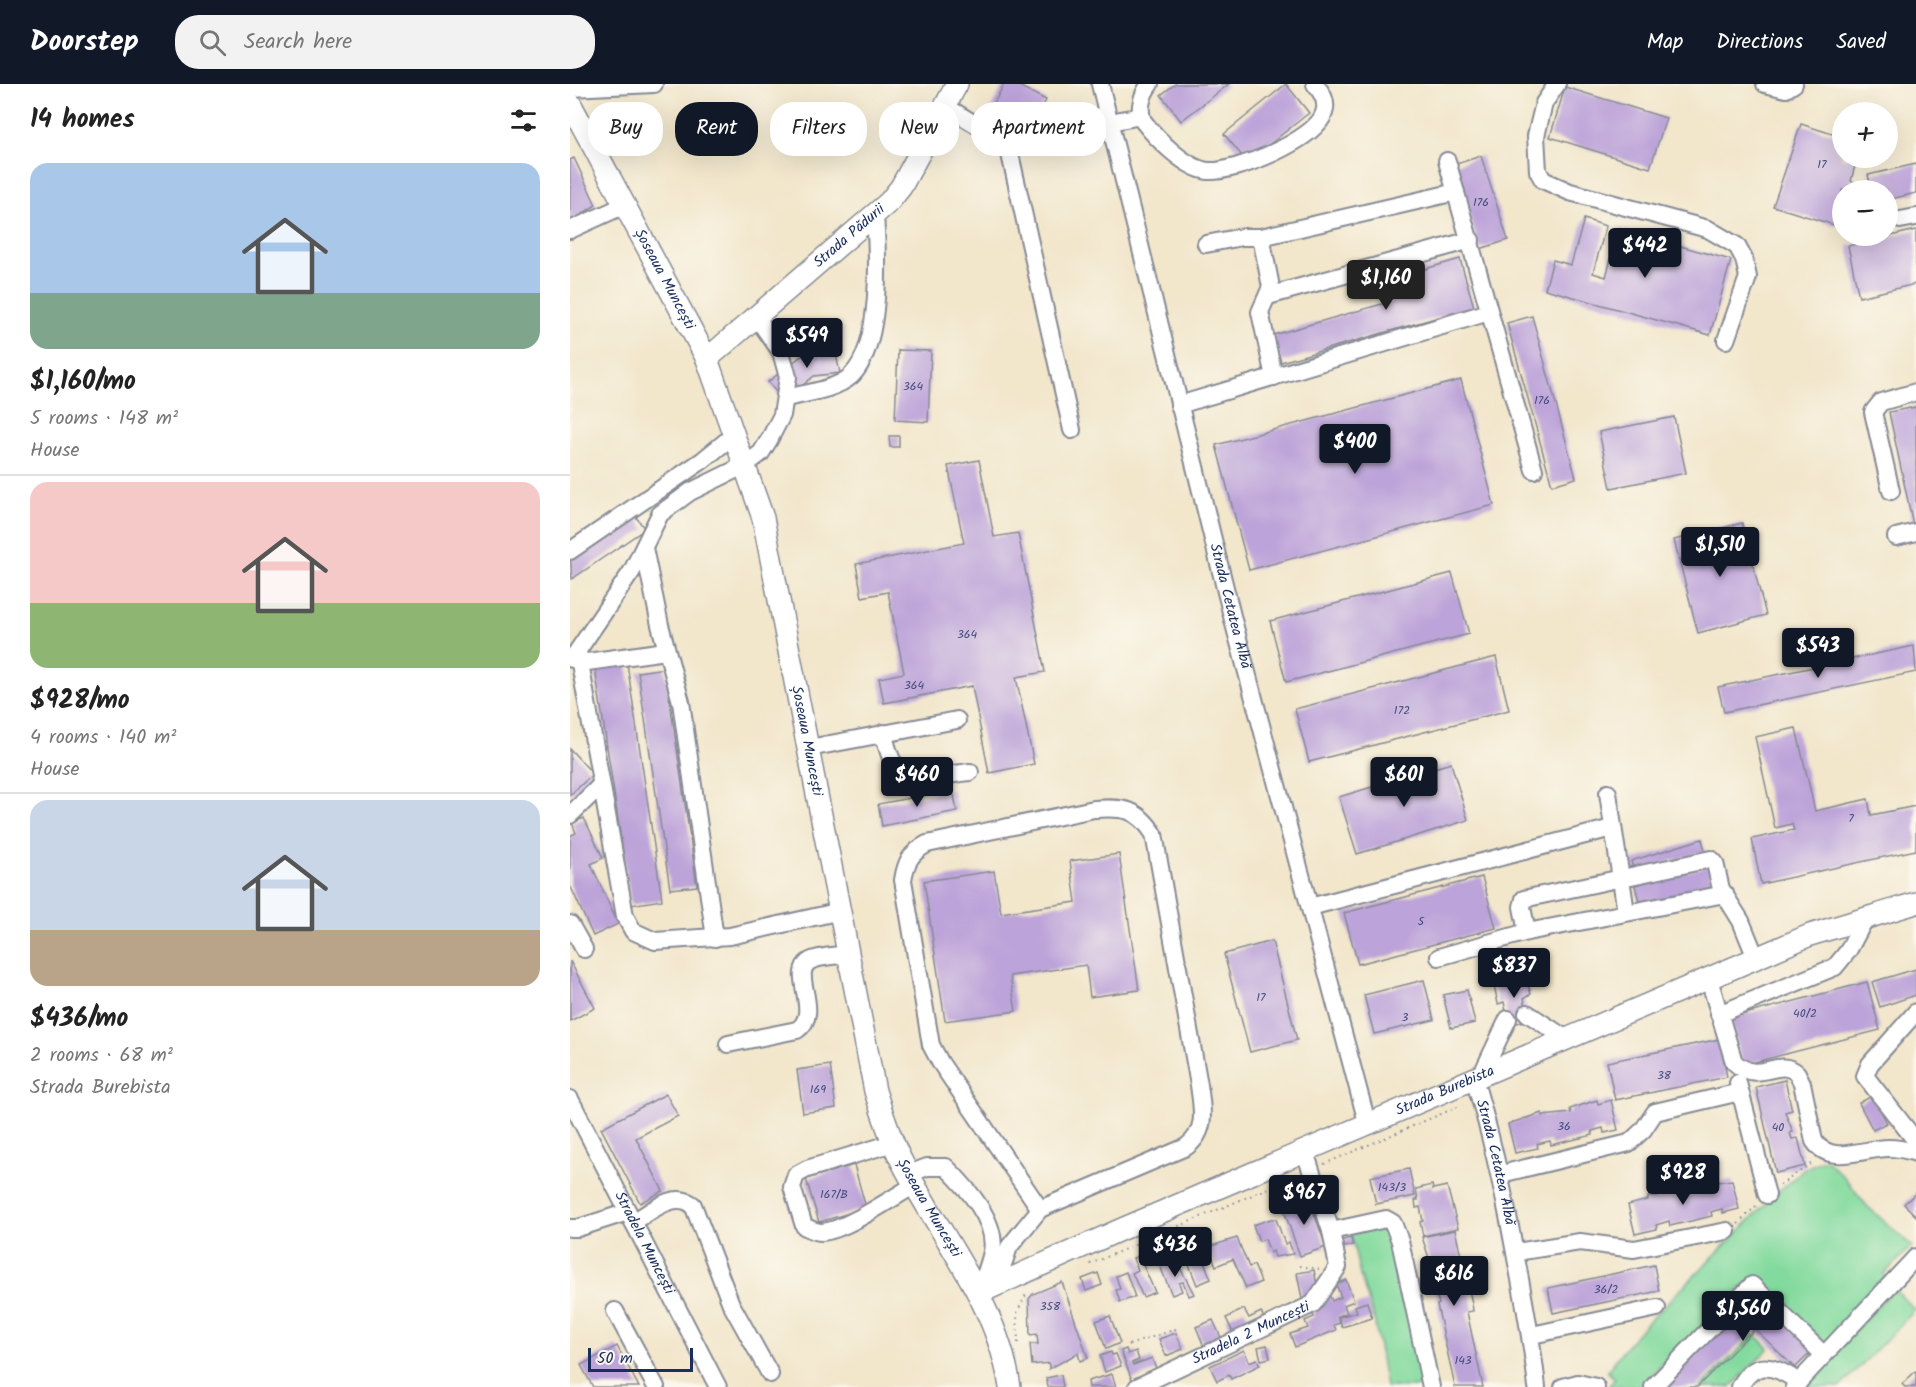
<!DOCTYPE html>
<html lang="en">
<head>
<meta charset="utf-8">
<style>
	body { margin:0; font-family:Kalam,sans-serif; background:#f2f2f2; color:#222; height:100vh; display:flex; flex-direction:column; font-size:22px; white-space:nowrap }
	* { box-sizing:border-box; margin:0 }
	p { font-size:20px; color:#767676 }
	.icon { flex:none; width:33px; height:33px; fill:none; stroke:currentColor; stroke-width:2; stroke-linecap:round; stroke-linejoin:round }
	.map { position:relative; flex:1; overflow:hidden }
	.drawer { display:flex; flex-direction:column; background:#fff; width:570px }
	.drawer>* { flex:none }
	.top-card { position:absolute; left:18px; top:18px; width:570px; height:54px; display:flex; gap:12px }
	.buttons { position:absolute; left:1262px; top:18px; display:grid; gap:12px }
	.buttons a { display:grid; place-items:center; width:66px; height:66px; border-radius:50%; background:#fff; box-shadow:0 6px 24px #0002; font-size:30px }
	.scale { position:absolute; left:18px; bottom:15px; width:105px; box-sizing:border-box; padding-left:6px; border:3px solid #1b2f5e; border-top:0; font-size:16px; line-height:21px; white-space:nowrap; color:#1b2f5e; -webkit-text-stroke:4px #fbf7ec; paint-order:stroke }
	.price { position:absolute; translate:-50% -51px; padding:0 14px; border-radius:6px; background:#111827; color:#fff; font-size:20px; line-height:39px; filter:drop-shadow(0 2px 3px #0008) }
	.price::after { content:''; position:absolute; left:50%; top:36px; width:18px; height:14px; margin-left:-9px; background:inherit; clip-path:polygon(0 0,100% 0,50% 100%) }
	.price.selected { background:#222; color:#fff }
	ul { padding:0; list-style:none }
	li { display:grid; align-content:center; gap:12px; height:318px; padding:0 30px }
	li+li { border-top:2px solid #e0e0e0 }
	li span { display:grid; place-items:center; height:186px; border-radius:18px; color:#555 }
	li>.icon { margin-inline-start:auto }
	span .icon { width:108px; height:108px; fill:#fffc; stroke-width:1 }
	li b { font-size:26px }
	h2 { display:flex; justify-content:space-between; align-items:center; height:72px; padding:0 30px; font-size:26px }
	.pill { padding:0 21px; border-radius:24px; background:#fff; box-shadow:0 6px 24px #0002; font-size:21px; line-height:54px }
	.pill.selected { background:#111827; color:#fff }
	header { display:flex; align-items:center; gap:36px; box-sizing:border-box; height:84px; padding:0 30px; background:#111827; color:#fff }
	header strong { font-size:28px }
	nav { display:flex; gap:33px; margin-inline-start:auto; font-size:21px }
	.search { width:420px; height:54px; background:#f2f2f2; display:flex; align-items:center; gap:15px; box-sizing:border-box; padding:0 21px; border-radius:24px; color:#767676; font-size:22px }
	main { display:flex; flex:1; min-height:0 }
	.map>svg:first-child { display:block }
</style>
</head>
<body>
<header>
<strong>Doorstep</strong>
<div class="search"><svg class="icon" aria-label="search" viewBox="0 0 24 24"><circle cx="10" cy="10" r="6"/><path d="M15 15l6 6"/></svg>Search here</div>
<nav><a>Map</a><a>Directions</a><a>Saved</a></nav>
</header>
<main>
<section class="drawer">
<h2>14 homes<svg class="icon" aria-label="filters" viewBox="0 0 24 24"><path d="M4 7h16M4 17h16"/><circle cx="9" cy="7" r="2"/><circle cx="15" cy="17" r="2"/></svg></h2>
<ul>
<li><span style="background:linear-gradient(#a9c7e8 70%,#7fa58c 0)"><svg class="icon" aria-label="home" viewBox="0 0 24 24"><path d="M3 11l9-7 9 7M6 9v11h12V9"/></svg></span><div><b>$1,160/mo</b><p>5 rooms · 148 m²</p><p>House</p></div></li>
<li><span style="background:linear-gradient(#f6c9c9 65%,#8fb573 0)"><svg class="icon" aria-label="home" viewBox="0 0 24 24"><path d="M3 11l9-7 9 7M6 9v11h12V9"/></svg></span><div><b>$928/mo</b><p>4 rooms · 140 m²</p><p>House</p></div></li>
<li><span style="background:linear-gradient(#c9d6e8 70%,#b9a48a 0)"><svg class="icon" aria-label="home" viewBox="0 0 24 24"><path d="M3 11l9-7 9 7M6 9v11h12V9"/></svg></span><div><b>$436/mo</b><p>2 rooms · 68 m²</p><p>Strada Burebista</p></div></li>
</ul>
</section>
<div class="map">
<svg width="1346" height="1303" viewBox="0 0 1346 1303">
	<rect width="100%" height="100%" fill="#fbf7ec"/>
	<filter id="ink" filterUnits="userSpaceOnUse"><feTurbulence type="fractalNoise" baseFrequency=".0167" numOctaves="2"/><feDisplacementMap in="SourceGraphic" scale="12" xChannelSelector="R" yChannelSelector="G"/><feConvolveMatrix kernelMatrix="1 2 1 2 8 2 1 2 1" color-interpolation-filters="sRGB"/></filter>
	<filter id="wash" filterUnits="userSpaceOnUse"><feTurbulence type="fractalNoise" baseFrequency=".008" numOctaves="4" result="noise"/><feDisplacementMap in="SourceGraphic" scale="24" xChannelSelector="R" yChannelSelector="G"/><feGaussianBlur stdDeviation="1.35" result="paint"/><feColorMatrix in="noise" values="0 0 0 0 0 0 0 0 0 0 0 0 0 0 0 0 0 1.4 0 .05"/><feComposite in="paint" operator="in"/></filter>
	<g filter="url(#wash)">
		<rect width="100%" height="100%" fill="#f2e6cb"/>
		<!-- green -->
		<g fill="#83da9e" stroke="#4f847e" stroke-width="1.5">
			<polygon points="1255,1075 1275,1094 1297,1122 1342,1162 1313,1191 1318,1196 1255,1263 1180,1196 1069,1303 1038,1303 1045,1295 1037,1287 1066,1250 1211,1105 1236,1084"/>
			<polygon points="813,1143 821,1150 854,1303 816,1303 804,1234 790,1191 781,1150"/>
			<polygon points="1324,1205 1345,1226 1270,1303 1230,1303"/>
			<polygon points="1185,1250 1199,1264 1161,1303 1131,1303"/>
		</g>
		<g id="blocks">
			<!-- building -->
			<g fill="#bca3d9">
				<polygon points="434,0 445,0 476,16 459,49 419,29"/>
				<polygon points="605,0 659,0 611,37 591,11"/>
				<polygon points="716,0 739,29 677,78 654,50"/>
				<polygon points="995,3 1096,34 1080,84 980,53"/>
				<polygon points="1231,40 1272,53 1272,74 1287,74 1281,97 1297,104 1297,106 1272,106 1272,140 1264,141 1203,122"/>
				<polygon points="911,72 938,156 910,165 883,81"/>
				<polygon points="4,74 26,121 0,138 0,76"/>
				<polygon points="1346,80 1346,109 1317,116 1317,106 1302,106 1298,91"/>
				<polygon points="1014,135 1036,142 1023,189 1036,193 1049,145 1161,176 1140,251 975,205 983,176 1001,181"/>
				<polygon points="1346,146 1346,200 1289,213 1278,162"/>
				<polygon points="890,175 904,223 711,278 703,251 819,218 813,197"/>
				<polygon points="962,232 1006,394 982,401 937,239"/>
				<polygon points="263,256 270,289 244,292 213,317 198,298 239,266 238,261"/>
				<polygon points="328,266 361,267 358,338 325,336"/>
				<polygon points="891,296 924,421 679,486 646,361"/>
				<polygon points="1346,323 1346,440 1343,441 1319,328"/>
				<polygon points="1104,333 1116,389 1041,404 1029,348"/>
				<polygon points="319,352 329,352 329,363 320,363"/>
				<polygon points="409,376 424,453 448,449 475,588 446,593 464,680 419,689 402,602 314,619 309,594 334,589 318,508 292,513 286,480 394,459 378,382"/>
				<polygon points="63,429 75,445 2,495 0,472"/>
				<polygon points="1172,439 1196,531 1128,549 1104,456"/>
				<polygon points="882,489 899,550 716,598 700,537"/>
				<polygon points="1344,562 1346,588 1154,628 1148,603"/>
				<polygon points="926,573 939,626 739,678 725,625"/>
				<polygon points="57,579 92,816 61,821 25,584"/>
				<polygon points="95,584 127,802 100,805 68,588"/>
				<polygon points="1226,644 1245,727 1298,715 1301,731 1346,722 1346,766 1191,800 1182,755 1224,746 1222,740 1205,744 1185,653"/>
				<polygon points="0,665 23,690 0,711"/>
				<polygon points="881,679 898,736 787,770 769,713"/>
				<polygon points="383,706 387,727 312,742 308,720"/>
				<polygon points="14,734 33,774 21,780 48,840 23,852 0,801 0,752 6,749 2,739"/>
				<polygon points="1132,755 1135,767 1064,788 1061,777"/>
				<polygon points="549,770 569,906 520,913 516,881 440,892 446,927 375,937 354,797 424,787 431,829 506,818 500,777"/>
				<polygon points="1138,782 1144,803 1070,822 1065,801"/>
				<polygon points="912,793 926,844 788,880 774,829"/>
				<polygon points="702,857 727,956 680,968 654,870"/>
				<polygon points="0,877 25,924 0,937"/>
				<polygon points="1346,885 1346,911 1310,923 1302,898"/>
				<polygon points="955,893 961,910 954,914 959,936 939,941 934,918 928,920 924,901"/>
				<polygon points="854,896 864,936 804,950 794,911"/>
				<polygon points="1297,898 1310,946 1173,981 1160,934"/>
				<polygon points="897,906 905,939 881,944 873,911"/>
				<polygon points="1150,955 1157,993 1045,1016 1037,978"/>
				<polygon points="260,981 266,1024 233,1029 227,986"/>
				<polygon points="1215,996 1222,1026 1215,1028 1223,1048 1220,1049 1222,1055 1228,1054 1235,1082 1206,1089 1186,1003"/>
				<polygon points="96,1010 108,1032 66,1054 93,1107 70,1119 31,1044"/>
				<polygon points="1302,1012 1317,1039 1303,1046 1289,1019"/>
				<polygon points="1027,1016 1028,1020 1041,1016 1048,1046 1034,1049 1033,1044 1022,1047 1023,1051 981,1061 980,1057 967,1060 968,1064 945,1069 938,1040 972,1029 973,1032 1001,1029 1000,1025"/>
				<polygon points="284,1081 296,1124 249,1138 236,1095"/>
				<polygon points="839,1085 845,1112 806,1120 800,1093"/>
				<polygon points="1162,1096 1169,1125 1153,1129 1152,1125 1147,1126 1141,1128 1142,1132 1100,1142 1099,1137 1086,1141 1087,1145 1065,1150 1058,1121 1078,1116 1078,1113 1107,1109 1108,1112 1133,1103 1132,1100"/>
				<polygon points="862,1101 863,1105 877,1102 888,1144 853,1152 850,1138 853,1137 850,1123 846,1124 845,1116 848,1116 846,1105"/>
				<polygon points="1346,1109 1346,1132 1334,1120"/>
				<polygon points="738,1112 756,1163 730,1172 712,1121"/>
				<polygon points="701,1135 706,1135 715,1160 719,1158 723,1170 705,1173 703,1167 700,1169 695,1155 689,1157 683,1141"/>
				<polygon points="885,1146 902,1219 903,1227 897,1228 913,1303 885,1303 867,1221 869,1220 867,1213 858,1182 861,1181 859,1174 852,1153"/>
				<polygon points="667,1154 679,1183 684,1181 691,1198 676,1204 663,1175 646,1182 638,1163"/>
				<polygon points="781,1154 783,1161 771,1164 769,1157"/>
				<polygon points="630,1168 641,1195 627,1201 616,1173"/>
				<polygon points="569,1172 585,1208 573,1213 562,1189 568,1186 563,1174"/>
				<polygon points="606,1176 624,1210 619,1212 613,1198 609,1199 612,1207 602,1211 590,1182"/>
				<polygon points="1084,1181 1089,1207 983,1229 978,1204"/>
				<polygon points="744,1186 749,1211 733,1220 727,1189"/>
				<polygon points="556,1188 565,1213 550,1218 546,1206 550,1205 546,1192"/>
				<polygon points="528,1189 532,1201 516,1207 512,1195"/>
				<polygon points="776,1196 784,1217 774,1221 777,1229 767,1233 770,1239 764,1241 766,1246 725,1263 720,1250 738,1244 735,1237 744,1233 742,1229 748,1226 747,1222 759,1210 762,1217 771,1213 766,1200"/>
				<polygon points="492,1198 518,1274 510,1277 508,1269 479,1285 479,1279 462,1281 460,1260 468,1260 467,1250 460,1251 459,1215 463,1210"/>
				<polygon points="1186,1209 1243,1266 1225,1284 1185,1245 1127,1303 1093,1303"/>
				<polygon points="797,1218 802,1234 772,1243 769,1233 787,1228 785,1222"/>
				<polygon points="674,1225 679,1234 691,1228 696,1238 665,1253 656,1234"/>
				<polygon points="540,1232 550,1259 536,1265 526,1237"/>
				<polygon points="643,1236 653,1258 635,1265 626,1243"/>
				<polygon points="606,1249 613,1265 596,1272 589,1255"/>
				<polygon points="697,1261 700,1274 691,1276 688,1263"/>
				<polygon points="47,1262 69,1303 23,1303 11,1281"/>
				<polygon points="556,1265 558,1270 566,1267 569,1276 562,1279 563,1281 582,1274 587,1287 562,1296 551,1267"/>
				<polygon points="674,1266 679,1278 687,1275 690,1281 661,1295 659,1291 647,1297 640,1282"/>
				<polygon points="541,1268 542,1271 546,1270 551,1282 535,1288 530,1272"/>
				<polygon points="1346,1287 1346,1303 1335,1303 1332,1300"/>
				<polygon points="542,1290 546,1303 519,1303 518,1297"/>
				<polygon points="491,1291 493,1303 478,1303 476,1294"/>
			</g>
		</g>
	</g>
	<g filter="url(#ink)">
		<use href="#blocks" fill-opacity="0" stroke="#868a94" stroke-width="1.5"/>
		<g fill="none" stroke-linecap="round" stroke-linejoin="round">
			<!-- minor casing -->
			<g stroke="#868a94" stroke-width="20">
				<g id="minor">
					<path id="s1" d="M530,0L663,536L798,1042"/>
					<path d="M580,0C572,10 568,25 573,37C587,55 615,84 638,87C665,89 746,56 754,29C758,18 752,9 745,0"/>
					<polyline points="987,0 974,19 966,52 968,87 973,96 1000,108 1138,145 1167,162 1174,175 1178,193 1156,256"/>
					<polyline points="1195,0 1216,5 1224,0"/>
					<polyline points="0,4 84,0"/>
					<polyline points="375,22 428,54 440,70 502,346"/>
					<polyline points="540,38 571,32"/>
					<polyline points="877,77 964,386"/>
					<polyline points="1330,136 1346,133"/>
					<polyline points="0,146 55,121"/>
					<polyline points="691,153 701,203 690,228 704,293"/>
					<polyline points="636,160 672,153 691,153 886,108"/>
					<polyline points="698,212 901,156"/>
					<path d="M216,314C236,309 265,306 281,292C312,262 308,172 305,132"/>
					<polyline points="609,321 919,228"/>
					<polyline points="1321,407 1303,328 1311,318 1346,308"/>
					<polyline points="1326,453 1346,448"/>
					<polyline points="74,464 90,541 111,618 145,854"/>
					<polyline points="0,467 133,376 165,350"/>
					<polyline points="8,568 55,832 63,847 85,857 160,852 271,827"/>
					<polyline points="2,575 62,487 90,430 120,408 175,381 191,369 199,356 212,331 218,293 211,268 185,231"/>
					<polyline points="10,579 96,567"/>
					<path d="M313,649C316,658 318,668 322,676C335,702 377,690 400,688"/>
					<polyline points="239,664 387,636"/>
					<polyline points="1038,709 1056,828"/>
					<polyline points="0,731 31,701"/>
					<polyline points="740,823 1042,744"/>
					<polyline points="0,840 14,865"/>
					<polyline points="957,848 952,823 954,815 958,814 1141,775 1145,779 1151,805 1171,837 1186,874"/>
					<polyline points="869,873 957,848 1155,810"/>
					<path d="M1139,895L1164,978C1190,1002 1207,972 1227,989L1232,999L1244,1057C1260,1082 1295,1064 1318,1064C1328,1064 1337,1066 1346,1069"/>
					<polyline points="1346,928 1300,980 1295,992 1346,1057"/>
					<polyline points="957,929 998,956"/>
					<polyline points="1149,930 1265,883 1278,867 1295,835"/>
					<path d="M158,960L227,946C253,929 219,889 240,877C250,872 267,872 277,870"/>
					<polyline points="911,992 938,935"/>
					<path id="s2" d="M904,995C919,1042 929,1088 939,1137C949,1192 961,1246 967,1303"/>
					<polyline points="1168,999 1197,1111"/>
					<path id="s3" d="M0,1015L148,1303"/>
					<path d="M323,1059L237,1085L226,1091L222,1103L234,1142C240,1145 245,1148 252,1148C275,1147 323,1113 345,1101"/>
					<path d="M339,1090L357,1083H376C396,1103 428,1137 422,1168C419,1182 413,1196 409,1209"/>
					<polyline points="931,1090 1059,1059 1073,1046 1085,1028 1170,1008"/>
					<path d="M63,1138C81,1128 104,1106 123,1121L161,1220L200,1290"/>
					<polyline points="0,1144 8,1144 58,1128"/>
					<polyline points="761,1147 816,1135 823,1139 830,1157 861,1303"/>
					<polyline points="946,1168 1010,1158 1064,1165 1157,1147"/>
					<path d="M426,1201L439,1163L470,1125L616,1063C638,1047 632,1024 629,1001L584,750C567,724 554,723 524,725L357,760C341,769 336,777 333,796L361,961L370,978L470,1125"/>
					<polyline points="45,1227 86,1303"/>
					<polyline points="962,1251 1087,1224"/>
					<path id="s4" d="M567,1303L743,1220L768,1183L761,1147L735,1068"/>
					<polyline points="993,1303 1008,1299 1026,1303"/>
					<polyline points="1083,1303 1182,1201 1254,1271"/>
					<path d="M1170,1303C1185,1273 1207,1283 1229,1298"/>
					<polyline points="1224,1303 1346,1173"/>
				</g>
			</g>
			<!-- major casing -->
			<g stroke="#868a94" stroke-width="24">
				<g id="major">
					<path id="s5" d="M0,19L137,275L193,434L305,1007C312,1029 319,1051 329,1072C367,1149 427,1216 440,1303"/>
					<path id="s6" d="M137,275L319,118L331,103L387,0"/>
					<path id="s7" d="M409,1209L552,1145L1240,851L1346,819"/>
				</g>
			</g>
			<!-- path -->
			<g stroke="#868a94" stroke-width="2" stroke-dasharray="1.5 4.5" stroke-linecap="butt">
				<polyline points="754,1080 892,1021"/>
				<polyline points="1210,1101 1242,1079"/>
				<polyline points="1168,1140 1188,1120"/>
				<polyline points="520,1180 727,1092"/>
				<polyline points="730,1182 749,1185"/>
				<polyline points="448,1259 447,1229 457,1208"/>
				<polyline points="559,1261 606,1245"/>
			</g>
			<!-- minor -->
			<use href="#minor" stroke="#fff" stroke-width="16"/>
			<!-- major -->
			<use href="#major" stroke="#fff" stroke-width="21"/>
		</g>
	</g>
	<g text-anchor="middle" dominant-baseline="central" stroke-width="4.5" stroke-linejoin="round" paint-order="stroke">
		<!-- number labels -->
		<g font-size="12" fill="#434c7d">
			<text x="1252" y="80">17</text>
			<text x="911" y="118">176</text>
			<text x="343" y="302">364</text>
			<text x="972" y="316">176</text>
			<text x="397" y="550">364</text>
			<text x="344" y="601">364</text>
			<text x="832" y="626">172</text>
			<text x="1281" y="734">7</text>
			<text x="851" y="837">5</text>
			<text x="691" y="913">17</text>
			<text x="1235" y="929">40/2</text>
			<text x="835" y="933">3</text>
			<text x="1094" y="991">38</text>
			<text x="248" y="1005">169</text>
			<text x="994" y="1042">36</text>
			<text x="1208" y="1043">40</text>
			<text x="822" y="1103">143/3</text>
			<text x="264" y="1110">167/B</text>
			<text x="1036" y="1205">36/2</text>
			<text x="480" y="1222">358</text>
			<text x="893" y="1276">143</text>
		</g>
		<!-- street labels -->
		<g font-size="15" fill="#1b2f5e" stroke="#fbf7ec">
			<text stroke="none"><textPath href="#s6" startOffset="188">Strada Pădurii</textPath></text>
			<text stroke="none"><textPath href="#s5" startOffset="200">Șoseaua Muncești</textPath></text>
			<text stroke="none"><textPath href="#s1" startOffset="538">Strada Cetatea Albă</textPath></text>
			<text stroke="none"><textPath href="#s5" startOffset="686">Șoseaua Muncești</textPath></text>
			<text stroke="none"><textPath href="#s7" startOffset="508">Strada Burebista</textPath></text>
			<text stroke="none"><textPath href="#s2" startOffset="86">Strada Cetatea Albă</textPath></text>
			<text stroke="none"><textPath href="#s5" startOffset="1172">Șoseaua Muncești</textPath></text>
			<text stroke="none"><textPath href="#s3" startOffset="162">Stradela Muncești</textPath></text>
			<text stroke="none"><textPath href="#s4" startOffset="126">Stradela 2 Muncești</textPath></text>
		</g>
	</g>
</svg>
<div class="buttons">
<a>+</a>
<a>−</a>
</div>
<div class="scale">50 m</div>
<b class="price" style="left:1075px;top:195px">$442</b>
<b class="price selected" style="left:816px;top:227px">$1,160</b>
<b class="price" style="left:237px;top:285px">$549</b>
<b class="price" style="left:785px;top:391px">$400</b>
<b class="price" style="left:1150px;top:494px">$1,510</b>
<b class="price" style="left:1248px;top:595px">$543</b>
<b class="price" style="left:347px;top:724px">$460</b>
<b class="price" style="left:834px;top:724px">$601</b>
<b class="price" style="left:944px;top:915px">$837</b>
<b class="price" style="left:1113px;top:1122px">$928</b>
<b class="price" style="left:734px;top:1142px">$967</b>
<b class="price" style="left:605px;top:1194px">$436</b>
<b class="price" style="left:884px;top:1223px">$616</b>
<b class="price" style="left:1173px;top:1258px">$1,560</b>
<div class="top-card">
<a class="pill">Buy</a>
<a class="pill selected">Rent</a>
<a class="pill">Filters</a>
<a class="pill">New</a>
<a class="pill">Apartment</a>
</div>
</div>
</main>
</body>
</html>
